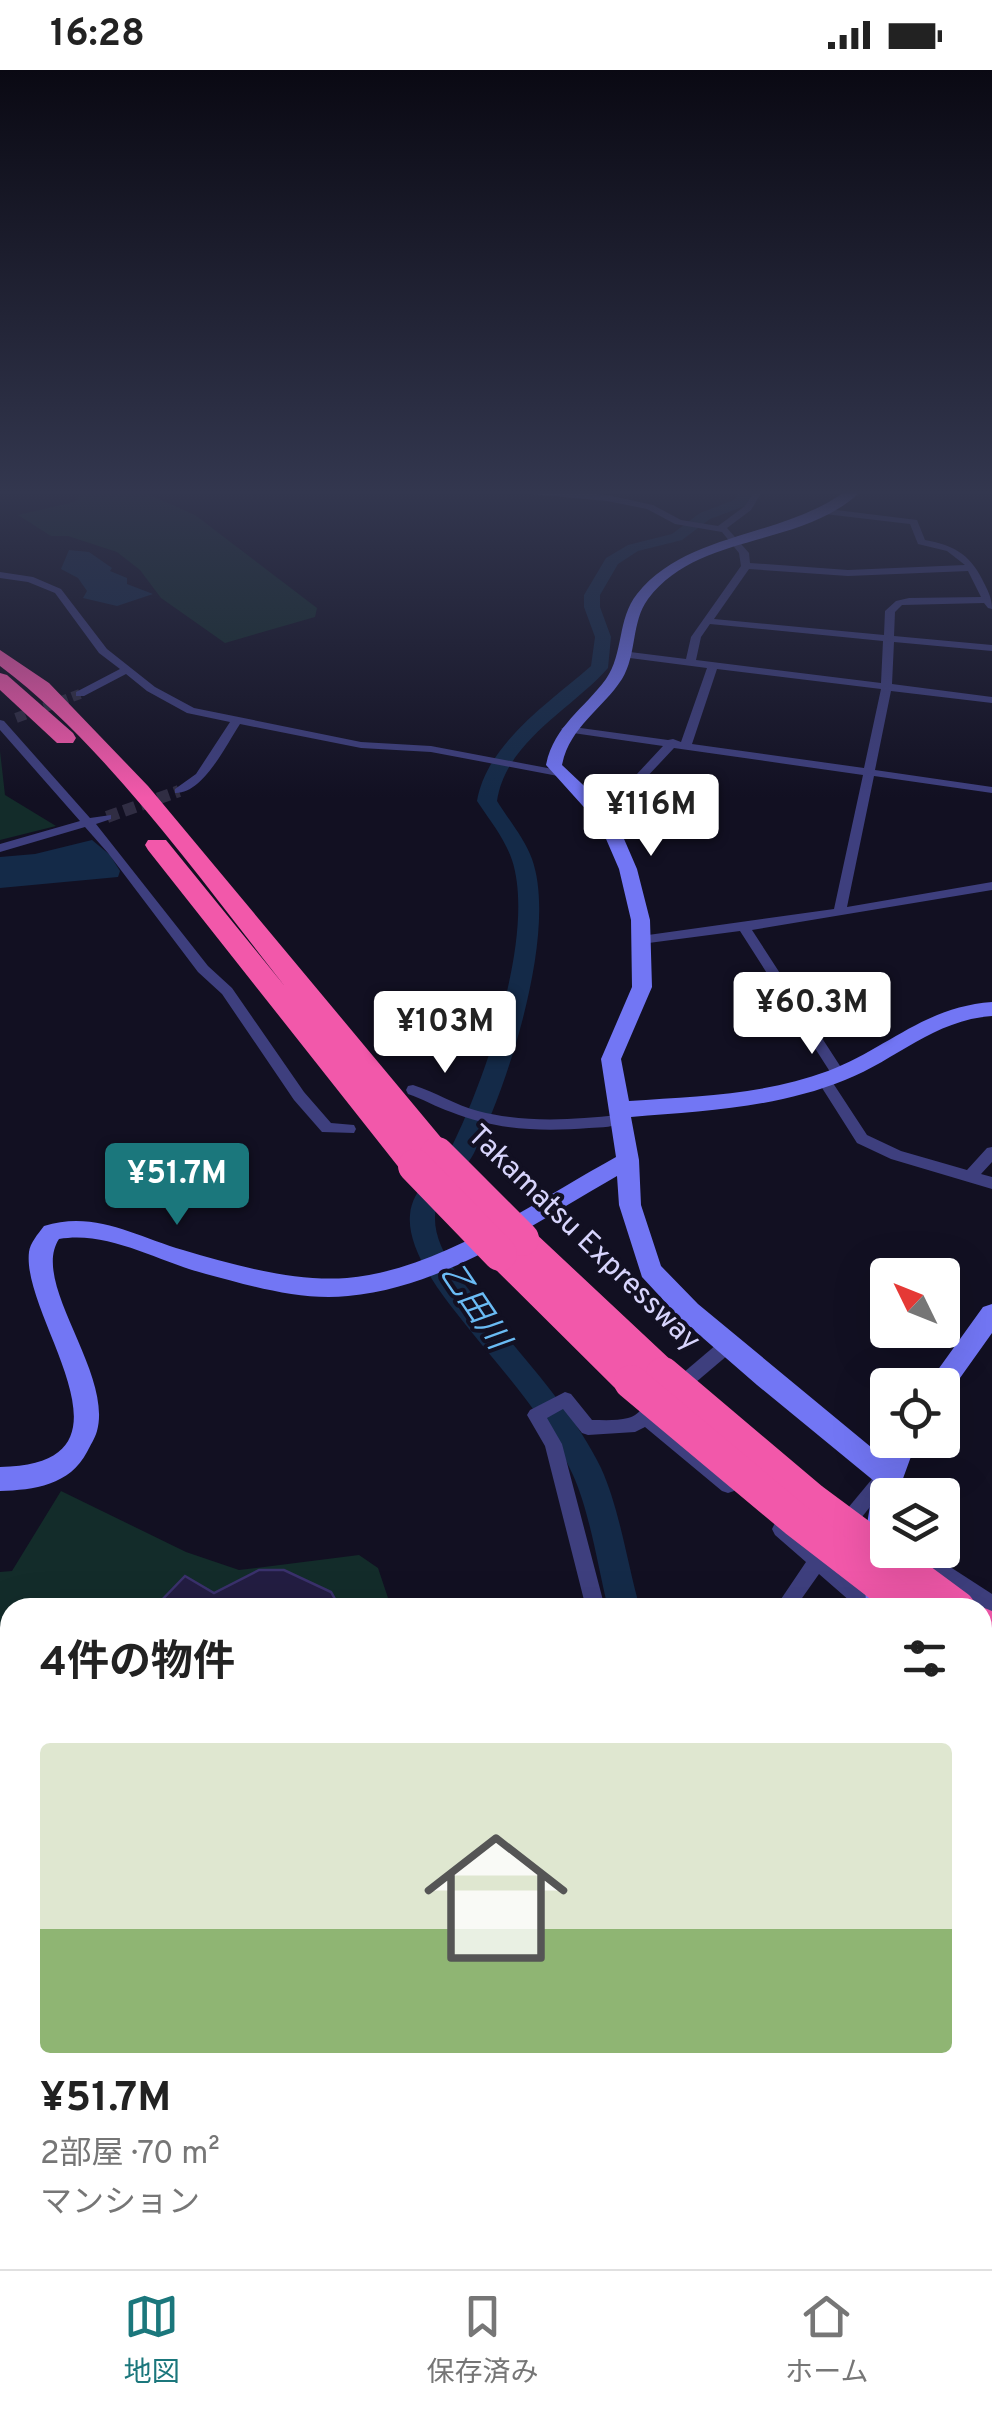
<!DOCTYPE html>
<html lang="ja">
<head>
<meta charset="utf-8">
<style>
	body { margin:0; font-family:Overpass,"Noto Sans JP",sans-serif; background:#f6f6f6; color:#222; height:100vh; display:flex; flex-direction:column; font-size:38px; white-space:nowrap }
	* { box-sizing:border-box; margin:0 }
	p { font-size:32px; color:#767676 }
	.icon { flex:none; width:55px; height:55px; fill:none; stroke:currentColor; stroke-width:2; stroke-linecap:round; stroke-linejoin:round }
	.map { position:relative; flex:1; overflow:hidden }
	.details { position:absolute; left:0px; top:1528px; width:992px; height:672px; display:flex; flex-direction:column; background:#fff; border-radius:30px 30px 0 0; box-shadow:0 10px 40px #0002 }
	.details>* { flex:none }
	.needle { width:65px; rotate:313deg }
	.fabs { position:absolute; left:870px; top:1188px; display:grid; gap:20px }
	.fabs a { display:grid; place-items:center; width:90px; height:90px; border-radius:10px; background:#fff; box-shadow:0 10px 40px #0002; font-size:50px }
	.price { position:absolute; translate:-50% -85px; padding:0 22px; border-radius:10px; background:#fff; color:#222; font-size:32px; line-height:65px; filter:drop-shadow(0 2px 5px #0008) }
	.price::after { content:''; position:absolute; left:50%; top:60px; width:30px; height:22px; margin-left:-15px; background:inherit; clip-path:polygon(0 0,100% 0,50% 100%) }
	.price.selected { background:#1b777c; color:#fff }
	ul { padding:0; list-style:none }
	li { display:grid; align-content:center; gap:20px; height:530px; padding:0 40px }
	li+li { border-top:2px solid #e0e0e0 }
	li span { display:grid; place-items:center; height:310px; border-radius:10px; color:#555 }
	li>.icon { margin-inline-start:auto }
	span .icon { width:180px; height:180px; fill:#fffc; stroke-width:1 }
	li b { font-size:42px }
	h2 { display:flex; justify-content:space-between; align-items:center; height:120px; padding:0 40px; font-size:42px }
	.status { display:flex; justify-content:space-between; align-items:center; height:70px; padding:0 50px; background:#fff; direction:ltr }
	.status svg { height:28px; fill:currentColor }
	.menu { display:flex; justify-content:space-around; align-items:center; height:140px; border-top:2px solid #e0e0e0; background:#fff; font-size:28px; color:#767676 }
	.menu a { display:grid; justify-items:center; gap:5px }
	.menu .selected { color:#1b777c }
	.map>svg:first-child { display:block }
</style>
</head>
<body>
<div class="status"><b>16:28</b><svg viewBox="0 0 49 12"><path d="M0 12V9h3v3zM5 12V6h3v6zM10 12V3h3v9zM15 12V0h3v12zM26 1h20v11H26zM47 4h2v5h-2z"/></svg></div>
<div class="map">
<svg width="992" height="2199" viewBox="0 0 992 2199">
	<rect width="100%" height="100%" fill="#121022"/>
	<!-- green -->
	<g fill="#132c2a">
		<polygon points="87,420 139,420 195,445 317,538 315,547 225,573 161,528 140,500 117,482 68,466 51,466 18,445 74,432"/>
		<polygon points="0,681 5,725 56,756 0,770"/>
		<polygon points="61,1421 186,1482 239,1500 359,1485 378,1498 391,1537 10,1538 10,2190 434,2190 432,2199 0,2199 0,1502 12,1501"/>
	</g>
	<!-- water -->
	<g fill="#142a48">
		<polygon points="69,480 89,482 112,498 110,501 127,508 127,514 153,524 117,536 83,528 87,521 78,508 61,499"/>
		<polygon points="92,770 110,785 120,801 118,807 0,818 0,787 35,784"/>
		<path d="M992,1943V2111C976,2068 975,1986 992,1943Z"/>
	</g>
	<g fill="none" stroke-linecap="round" stroke-linejoin="round">
		<!-- river -->
		<g fill="#142a48" fill-rule="evenodd">
			<path d="M741,420H755L745,436L710,449L682,470L638,481L618,494L600,525V537L611,567L608,598C571,640 506,671 497,731C508,749 525,769 532,789C558,862 508,1015 474,1083C464,1103 435,1123 435,1147C434,1181 465,1214 484,1239C524,1289 573,1340 601,1398C620,1440 627,1493 640,1538H608C598,1497 590,1443 573,1405C546,1345 494,1292 454,1240C435,1216 407,1176 410,1145C412,1117 441,1098 453,1074C486,1007 536,863 512,790C505,769 489,749 477,731C487,673 550,632 591,596L595,567L584,537V525L606,488L628,475L672,464L700,443L734,430Z"/>
			<polygon points="552,2190 594,2190 596,2199 554,2199"/>
		</g>
	</g>
	<!-- building -->
	<polygon fill="#231d42" stroke="#3a316c" stroke-width="2.5" points="259,1500 284,1500 331,1522 340,1538 170,1538 160,1532 185,1506 214,1523"/>
	<g fill="none" stroke-linecap="round" stroke-linejoin="round">
		<!-- street-tunnel-far1 -->
		<polyline stroke="#302d43" stroke-width="10" stroke-dasharray="10 5" stroke-linecap="butt" points="16,648 80,624"/>
		<!-- street-tunnel -->
		<polyline stroke="#302d43" stroke-width="12" stroke-dasharray="12 6" stroke-linecap="butt" points="107,747 179,721"/>
		<!-- street -->
		<g fill="#3e3f7e" fill-rule="evenodd">
			<polygon points="337,420 420,420 416,423 341,423"/>
			<path d="M516,420H549L607,425L653,435L681,450L718,456L745,436L755,420H763L751,440L727,458L749,483L750,493L848,500L965,495L947,481L918,474L910,454L825,444V440L828,439L917,450L925,470C952,475 969,483 982,509C987,519 992,527 992,539L988,538L984,533L902,535L895,542L894,566L992,575V581L894,572L892,614L992,627V633L891,621L875,700L992,717V723L874,706L847,837L992,812V820L752,860L844,1002L846,1005L844,1008H834L740,861L641,874L635,870L641,866L834,839L863,705L674,678L630,725L603,723L602,735L596,738L590,735L593,717L623,719L663,676L566,662L561,659L566,656L668,670L673,669L681,672L707,598L622,587L617,584L622,581L686,589L691,567L741,496L739,483L722,462L675,454L647,439L607,431L520,423ZM749,499L848,506L968,501L981,527L909,528L896,531L885,541L884,565L714,549ZM710,554L883,571L881,613L696,590L701,567ZM717,599L881,619L864,698L692,674Z"/>
			<path d="M0,502L33,507L61,519L107,579L155,617L194,638L361,672L431,676L558,700L564,703L558,706L431,682L361,678L240,654C226,675 203,724 175,723V719L196,704L230,652L187,643L147,621L126,604L84,626H76V622L120,599L99,583L55,523L28,512L0,508Z"/>
			<polygon points="0,650 4,651 90,748 111,745 111,749 96,754 208,896 232,918 304,1022 331,1053 354,1055 356,1059 354,1063 322,1062 294,1030 222,924 198,902 108,783 85,757 0,782 0,774 80,751 0,660"/>
			<polygon points="824,1005 829,1007 867,1065 901,1081 967,1100 987,1078 992,1077 992,1092 981,1104 992,1107 992,1119 891,1089 857,1073 817,1010"/>
			<path d="M413,1015C436,1022 455,1035 478,1041C524,1053 572,1050 618,1045L625,1050C616,1058 601,1057 589,1058C542,1062 495,1060 451,1042C436,1037 423,1029 408,1024L406,1020L408,1016Z"/>
			<polygon points="729,1267 735,1269 737,1274 735,1279 682,1324 676,1326 670,1324 667,1319 670,1314 723,1269"/>
			<path d="M565,1322L571,1324L592,1350C603,1350 617,1351 628,1348C644,1344 645,1326 665,1329L668,1334L657,1346L734,1409L737,1415L734,1421L728,1423L722,1421L645,1357L635,1362L588,1365L582,1363L563,1339L547,1348L562,1374L605,1538H586L545,1376L527,1345L530,1340Z"/>
			<polygon points="883,1400 889,1403 892,1408 889,1413 850,1462 844,1464 838,1462 835,1456 838,1450 877,1403"/>
			<polygon points="781,1451 787,1453 816,1478 824,1474 831,1476 833,1482 829,1489 879,1532 881,1538 858,1538 819,1504 795,1538 775,1538 806,1492 775,1465 772,1459 775,1453"/>
			<polygon points="899,1480 924,1480 992,1524 992,1543 901,1486"/>
			<polygon points="992,1601 992,1631 989,1638 982,1640 982,1609 985,1603"/>
			<polygon points="982,1643 989,1646 992,1653 992,1686 985,1683 982,1678"/>
			<polygon points="512,2190 536,2190 535,2199 509,2199"/>
		</g>
		<!-- secondary -->
		<g fill="#7276f4" fill-rule="evenodd">
			<path d="M847,420H862C803,479 699,461 648,529C631,552 637,585 622,609C602,640 570,656 562,695L599,730L618,755L637,799L650,850L652,917L621,989L629,1031C696,1026 764,1025 828,1001C888,978 924,937 992,932V946C934,950 896,990 845,1010C776,1038 704,1041 631,1047L639,1090L641,1135L661,1196L698,1234L883,1387L891,1370H917L897,1425H888V1480H892L894,1538H866L864,1473L874,1411L757,1315L680,1248L642,1207L619,1135L617,1106C534,1153 446,1217 348,1226C301,1231 251,1216 206,1204C159,1192 108,1160 59,1169C30,1213 113,1302 97,1361C95,1368 90,1376 87,1382C70,1415 34,1420 0,1421V1397C152,1395 21,1249 29,1182C30,1173 38,1164 44,1156C94,1140 135,1166 183,1180C234,1195 293,1212 347,1208C440,1200 536,1131 616,1087L601,989L632,917L631,850L619,799L600,755L546,695C554,656 584,639 606,609C624,583 617,549 637,524C687,461 784,468 847,420Z"/>
			<polygon points="992,1234 992,1263 950,1322 942,1325 942,1315 928,1315 932,1308 983,1237"/>
			<polygon points="0,1800 10,1804 10,1848 0,1844"/>
			<polygon points="416,2190 454,2190 455,2199 417,2199"/>
			<rect x="900" y="2190" width="38" height="9"/>
		</g>
		<!-- highway -->
		<g fill="#f258aa" fill-rule="evenodd">
			<path d="M0,580L49,613L148,716L448,1076L452,1084L448,1092H428L426,1104L415,1107L404,1104L148,780L145,775L148,770H166L296,930C209,822 110,678 0,596Z"/>
			<polygon points="0,603 7,605 73,663 76,668 73,673 57,673 0,620"/>
			<polygon points="522,1157 533,1161 675,1294 680,1304 675,1314 663,1318 647,1310 643,1322 631,1326 619,1322 489,1193 484,1184 489,1175 500,1172 510,1175 506,1169 511,1161"/>
			<polygon points="982,1537 992,1541 992,1616 982,1612"/>
		</g>
		<!-- highway-bridge -->
		<g stroke="#f258aa" stroke-width="34">
			<polyline points="437,1084 522,1169"/>
			<polyline points="415,1096 500,1184"/>
			<polyline points="663,1304 812,1430 958,1538"/>
			<polyline points="631,1312 796,1450 910,1538"/>
		</g>
	</g>
	<!-- sky -->
	<linearGradient id="sky" x2="0" y2="1"><stop stop-color="#0a0913"/><stop offset="0.58" stop-color="#33374f"/><stop offset="1" stop-color="#33374f" stop-opacity="0"/></linearGradient>
	<rect width="992" height="728" fill="url(#sky)"/>
	<g text-anchor="middle" dominant-baseline="central" stroke-width="8" stroke-linejoin="round" paint-order="stroke">
		<!-- street labels -->
		<g font-size="30" fill="#d7d4fc" stroke="#121022">
			<text transform="translate(583 1169) rotate(44)">Takamatsu Expressway</text>
		</g>
		<!-- water labels -->
		<g font-size="32" font-style="italic" fill="#6abbf4" stroke="#121022">
			<text transform="translate(473 1237) rotate(56)">乙田川</text>
		</g>
	</g>
</svg>
<div class="fabs">
<a><svg class="needle" viewBox="-14 -14 28 28"><path d="M0-13l5 13h-10z" fill="#e53935"/><path d="M0 13l5-13h-10z" fill="#767676"/></svg></a>
<a><svg class="icon" aria-label="locate" viewBox="0 0 24 24"><circle cx="12" cy="12" r="6"/><path d="M12 2v4M12 18v4M2 12h4M18 12h4"/></svg></a>
<a><svg class="icon" aria-label="layers" viewBox="0 0 24 24"><path d="M12 4l9 5-9 5-9-5zM3 14l9 5 9-5"/></svg></a>
</div>
<b class="price" style="left:651px;top:789px">¥116M</b>
<b class="price" style="left:812px;top:987px">¥60.3M</b>
<b class="price" style="left:445px;top:1006px">¥103M</b>
<b class="price selected" style="left:177px;top:1158px">¥51.7M</b>
<section class="details">
<h2>4件の物件<svg class="icon" aria-label="filters" viewBox="0 0 24 24"><path d="M4 7h16M4 17h16"/><circle cx="9" cy="7" r="2"/><circle cx="15" cy="17" r="2"/></svg></h2>
<ul>
<li><span style="background:linear-gradient(#dfe7d0 60%,#8fb573 0)"><svg class="icon" aria-label="home" viewBox="0 0 24 24"><path d="M3 11l9-7 9 7M6 9v11h12V9"/></svg></span><div><b>¥51.7M</b><p>2部屋 · 70 m²</p><p>マンション</p></div></li>
</ul>
</section>
</div>
<nav class="menu">
<a class="selected"><svg class="icon" aria-label="map" viewBox="0 0 24 24"><path d="M3 6l6-2 6 2 6-2v14l-6 2-6-2-6 2zM9 4v14M15 6v14"/></svg>地図</a>
<a><svg class="icon" aria-label="saved" viewBox="0 0 24 24"><path d="M7 4h10v16l-5-4-5 4z"/></svg>保存済み</a>
<a><svg class="icon" aria-label="home" viewBox="0 0 24 24"><path d="M3 11l9-7 9 7M6 9v11h12V9"/></svg>ホーム</a>
</nav>
</body>
</html>
